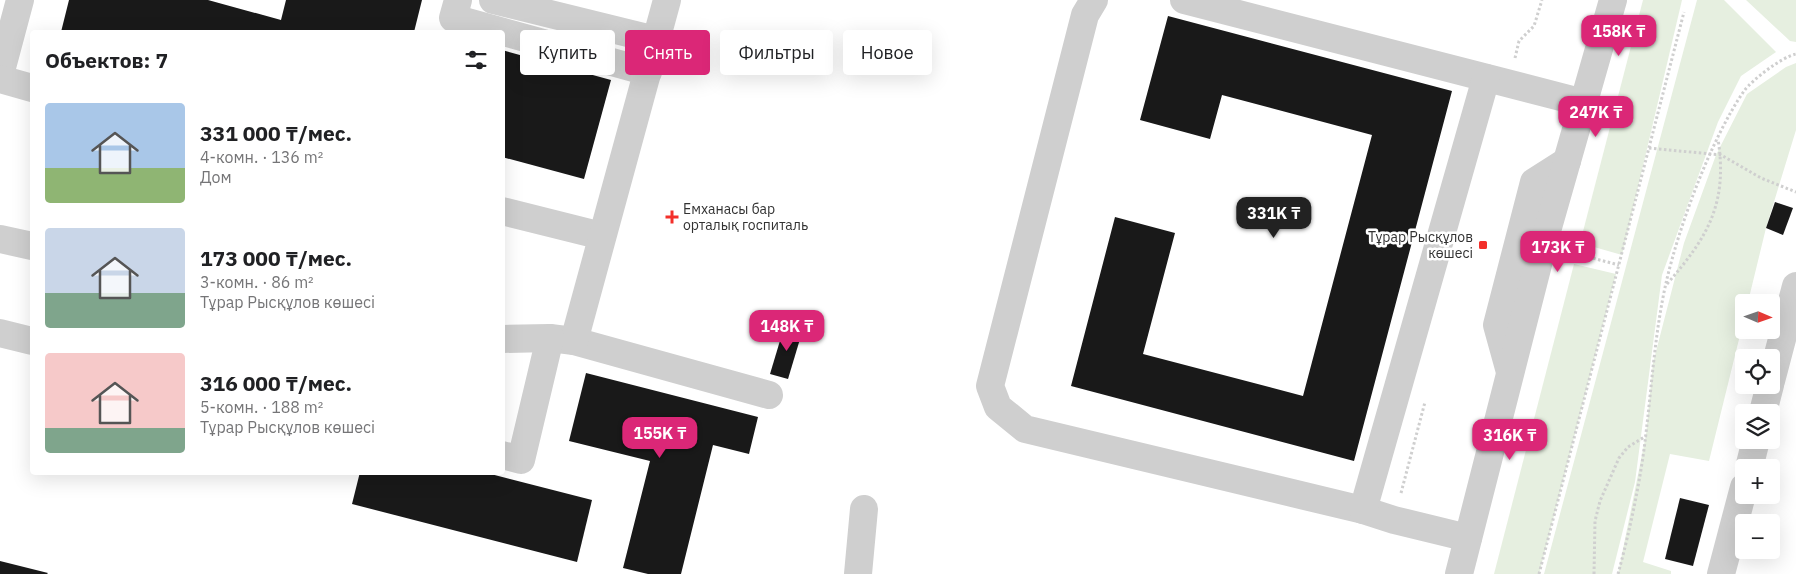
<!DOCTYPE html>
<html lang="ru">
<head>
<meta charset="utf-8">
<style>
	body { margin:0; font-family:"IBM Plex Sans",sans-serif; background:#f6f6f6; color:#202124; height:100vh; display:flex; flex-direction:column; font-size:19px; white-space:nowrap }
	* { box-sizing:border-box; margin:0 }
	p { font-size:16px; color:#757577 }
	.icon { flex:none; width:28px; height:28px; fill:none; stroke:currentColor; stroke-width:2; stroke-linecap:round; stroke-linejoin:round }
	.map { position:relative; flex:1; overflow:hidden }
	.panel { position:absolute; left:30px; top:30px; width:475px; height:445px; display:flex; flex-direction:column; background:#fff; border-radius:5px; box-shadow:0 5px 20px #0002 }
	.panel>* { flex:none }
	.banner { position:absolute; left:520px; top:30px; width:475px; height:45px; display:flex; gap:10px }
	.needle { width:32px; rotate:92deg }
	.fabs { position:absolute; left:1735px; top:294px; display:grid; gap:10px }
	.fabs a { display:grid; place-items:center; width:45px; height:45px; border-radius:5px; background:#fff; box-shadow:0 5px 20px #0002; font-size:25px }
	.price { position:absolute; translate:-50% -42px; padding:0 11px; border-radius:10px; background:#db2777; color:#fff; font-size:16px; line-height:32px; filter:drop-shadow(0 1px 2px #0008) }
	.price::after { content:''; position:absolute; left:50%; top:30px; width:15px; height:11px; margin-left:-8px; background:inherit; clip-path:polygon(0 0,100% 0,50% 100%) }
	.price.active { background:#222; color:#fff }
	ul { padding:0; list-style:none }
	li { display:flex; align-items:center; gap:15px; height:125px; padding:0 15px }
	li span { display:grid; place-items:center; flex:none; width:140px; height:100px; border-radius:5px; color:#555 }
	li>.icon { margin-inline-start:auto }
	span .icon { width:60px; height:60px; fill:#fffc; stroke-width:1 }
	li b { font-size:21px }
	h2 { display:flex; justify-content:space-between; align-items:center; height:60px; padding:0 15px; font-size:21px }
	.chip { padding:0 18px; border-radius:5px; background:#fff; box-shadow:0 5px 20px #0002; font-size:18px; line-height:45px }
	.chip.active { background:#db2777; color:#fff }
	.map>svg:first-child { display:block }
</style>
</head>
<body>
<div class="map">
<svg width="1796" height="574" viewBox="0 0 1796 574">
	<rect width="100%" height="100%" fill="#fff"/>
	<!-- green -->
	<g fill="#e6efe0">
		<polygon points="1643,0 1682,0 1622,255 1580,243"/>
		<polygon points="1697,0 1724,0 1776,52 1741,76 1718,122 1662,275 1635,482 1612,574 1544,574"/>
		<polygon points="1746,0 1796,0 1796,42 1790,41"/>
		<polygon points="1796,63 1796,130 1766,228 1748,302 1744,302 1744,319 1709,461 1670,454 1643,562 1671,571 1671,574 1618,574 1646,435 1653,363 1684,243 1716,155 1747,94 1786,67"/>
		<polygon points="1574,264 1616,274 1539,574 1494,574"/>
	</g>
	<!-- building -->
	<g fill="#191919">
		<polygon points="69,0 208,0 281,20 286,0 422,0 414,32 61,32"/>
		<polygon points="1168,16 1452,91 1354,461 1071,386 1115,217 1175,233 1143,354 1303,396 1372,135 1222,95 1210,139 1140,120"/>
		<polygon points="502,50 611,80 584,179 502,157"/>
		<polygon points="1775,202 1793,208 1783,235 1766,228"/>
		<polygon points="785,324 803,329 788,379 770,374"/>
		<polygon points="586,373 758,417 749,454 713,445 681,574 648,574 623,568 650,461 569,441"/>
		<polygon points="360,472 483,472 592,500 577,562 352,504"/>
		<polygon points="1680,498 1709,505 1693,566 1665,559"/>
		<polygon points="0,561 48,573 47,574 0,574"/>
	</g>
	<g fill="none" stroke-linecap="round" stroke-linejoin="round">
		<!-- path -->
		<g stroke="#cfcfcf" stroke-width="3" stroke-dasharray="2.5 2.5" stroke-linecap="butt">
			<polyline points="1515,58 1519,41 1534,26 1542,0"/>
			<polyline points="1649,148 1721,155 1761,178 1796,192"/>
			<polyline points="1569,252 1619,265"/>
			<path d="M1667,284C1708,237 1728,203 1718,139"/>
			<polyline points="1401,493 1425,402"/>
			<polyline points="1539,574 1684,12"/>
			<polyline points="1594,574 1595,521 1600,501 1619,458 1628,447 1646,436"/>
			<path d="M1618,574C1630,530 1641,479 1646,433C1652,383 1655,332 1666,283C1679,226 1711,139 1744,91C1753,79 1782,57 1796,54"/>
		</g>
		<!-- minor -->
		<g stroke="#cfcfcf" stroke-width="28">
			<polyline points="458,0 453,18 648,72"/>
			<polyline points="493,0 656,40"/>
			<polyline points="1094,0 1085,15 990,386 998,407 1025,429 1363,510 1394,520 1468,538"/>
			<polyline points="1184,0 1584,103"/>
			<polyline points="0,75 20,0"/>
			<polyline points="0,79 32,88"/>
			<polyline points="502,211 602,236"/>
			<polyline points="0,239 32,246"/>
			<polyline points="0,333 32,341"/>
			<polyline points="502,339 550,338 574,341 769,395"/>
			<polyline points="574,341 667,0"/>
			<polyline points="1510,372 1497,325 1534,182 1567,161"/>
			<polyline points="1771,381 1796,286"/>
			<polyline points="1763,412 1770,385"/>
			<polyline points="502,455 521,460 550,338"/>
			<polyline points="1749,468 1756,440"/>
			<polyline points="1363,510 1486,78"/>
			<polyline points="858,574 864,509"/>
			<polyline points="1459,574 1543,245 1613,0"/>
			<polyline points="1721,574 1744,487"/>
		</g>
	</g>
	<!-- markers -->
	<g fill="#f32f2a" stroke="#fff" stroke-width="2">
		<path d="M669.5 209.5h5v5h5v5h-5v5h-5v-5h-5v-5h5z"/>
		<rect x="1478" y="240" width="10" height="10" rx="2.5"/>
	</g>
	<g text-anchor="middle" dominant-baseline="central" stroke-width="5" stroke-linejoin="round" paint-order="stroke">
		<!-- poi labels -->
		<g font-size="14" fill="#323232" stroke="#fff" text-anchor="start">
			<text x="683" y="209">Емханасы бар<tspan x="683" dy="16">орталық госпиталь</tspan></text>
			<text x="1473" y="237" text-anchor="end">Тұрар Рысқұлов<tspan x="1473" dy="16">көшесі</tspan></text>
		</g>
	</g>
</svg>
<div class="fabs">
<a><svg class="needle" viewBox="-14 -14 28 28"><path d="M0-13l5 13h-10z" fill="#e53935"/><path d="M0 13l5-13h-10z" fill="#757577"/></svg></a>
<a><svg class="icon" aria-label="locate" viewBox="0 0 24 24"><circle cx="12" cy="12" r="6"/><path d="M12 2v4M12 18v4M2 12h4M18 12h4"/></svg></a>
<a><svg class="icon" aria-label="layers" viewBox="0 0 24 24"><path d="M12 4l9 5-9 5-9-5zM3 14l9 5 9-5"/></svg></a>
<a>+</a>
<a>−</a>
</div>
<b class="price" style="left:1619px;top:57px">158K ₸</b>
<b class="price" style="left:1596px;top:138px">247K ₸</b>
<b class="price active" style="left:1274px;top:239px">331K ₸</b>
<b class="price" style="left:1558px;top:273px">173K ₸</b>
<b class="price" style="left:787px;top:352px">148K ₸</b>
<b class="price" style="left:660px;top:459px">155K ₸</b>
<b class="price" style="left:1510px;top:461px">316K ₸</b>
<div class="banner">
<a class="chip">Купить</a>
<a class="chip active">Снять</a>
<a class="chip">Фильтры</a>
<a class="chip">Новое</a>
</div>
<section class="panel">
<h2>Объектов: 7<svg class="icon" aria-label="filters" viewBox="0 0 24 24"><path d="M4 7h16M4 17h16"/><circle cx="9" cy="7" r="2"/><circle cx="15" cy="17" r="2"/></svg></h2>
<ul>
<li><span style="background:linear-gradient(#a9c7e8 65%,#8fb573 0)"><svg class="icon" aria-label="home" viewBox="0 0 24 24"><path d="M3 11l9-7 9 7M6 9v11h12V9"/></svg></span><div><b>331 000 ₸/мес.</b><p>4-комн. · 136 m²</p><p>Дом</p></div></li>
<li><span style="background:linear-gradient(#c9d6e8 65%,#7fa58c 0)"><svg class="icon" aria-label="home" viewBox="0 0 24 24"><path d="M3 11l9-7 9 7M6 9v11h12V9"/></svg></span><div><b>173 000 ₸/мес.</b><p>3-комн. · 86 m²</p><p>Тұрар Рысқұлов көшесі</p></div></li>
<li><span style="background:linear-gradient(#f6c9c9 75%,#7fa58c 0)"><svg class="icon" aria-label="home" viewBox="0 0 24 24"><path d="M3 11l9-7 9 7M6 9v11h12V9"/></svg></span><div><b>316 000 ₸/мес.</b><p>5-комн. · 188 m²</p><p>Тұрар Рысқұлов көшесі</p></div></li>
</ul>
</section>
</div>
</body>
</html>
